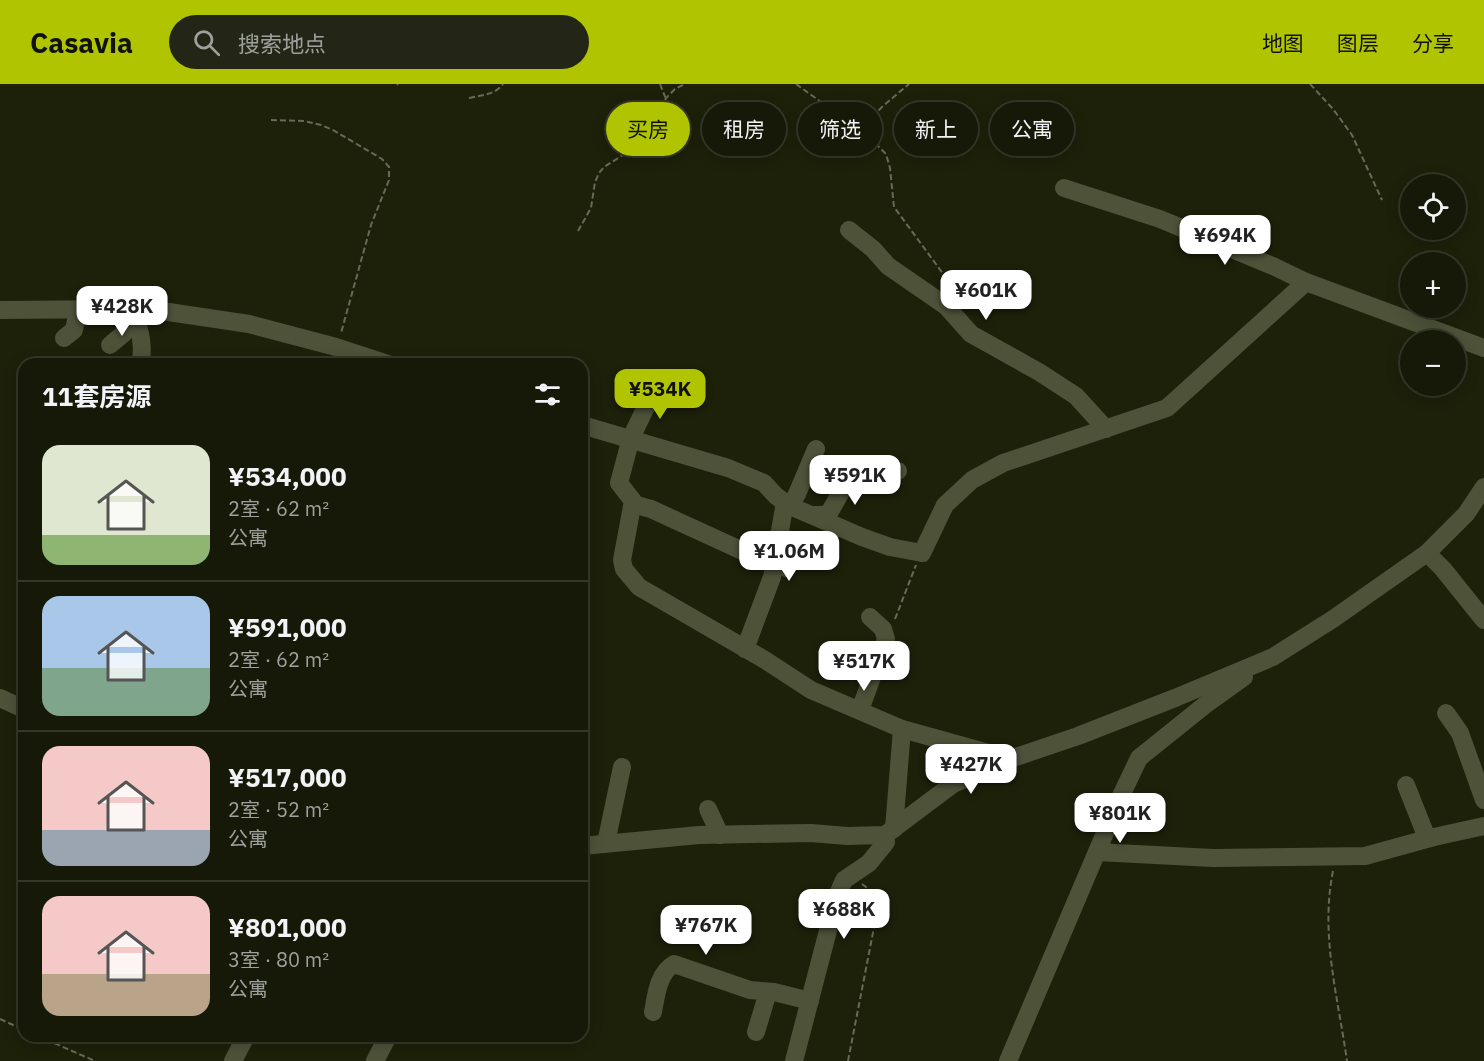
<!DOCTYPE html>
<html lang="zh">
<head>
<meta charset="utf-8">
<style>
	body { margin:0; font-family:"IBM Plex Sans","Noto Sans SC",sans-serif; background:#232616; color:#f1f3f6; height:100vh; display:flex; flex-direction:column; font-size:22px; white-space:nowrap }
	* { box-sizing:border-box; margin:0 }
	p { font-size:20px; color:#9ea09c }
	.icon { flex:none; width:33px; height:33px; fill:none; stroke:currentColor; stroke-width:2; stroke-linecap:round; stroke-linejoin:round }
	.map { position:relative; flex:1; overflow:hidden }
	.panel { position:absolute; left:18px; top:274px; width:570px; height:684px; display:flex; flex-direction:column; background:#161908; border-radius:18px; box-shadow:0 3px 15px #0003,0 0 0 2px #353829 }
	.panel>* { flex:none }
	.banner { position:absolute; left:606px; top:18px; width:570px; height:54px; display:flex; gap:12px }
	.controls { position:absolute; left:1400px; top:90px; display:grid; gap:12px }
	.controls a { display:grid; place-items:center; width:66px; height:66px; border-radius:50%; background:#161908; box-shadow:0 3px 15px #0003,0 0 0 2px #353829; font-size:30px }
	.price { position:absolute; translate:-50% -51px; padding:0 14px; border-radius:12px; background:#fff; color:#222; font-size:20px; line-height:39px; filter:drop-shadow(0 2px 3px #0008) }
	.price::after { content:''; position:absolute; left:50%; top:36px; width:18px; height:14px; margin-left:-9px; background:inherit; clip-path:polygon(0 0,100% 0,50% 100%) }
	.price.on { background:#b0c500; color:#111 }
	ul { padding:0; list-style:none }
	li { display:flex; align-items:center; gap:18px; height:150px; padding:0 24px }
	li+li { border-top:2px solid #353829 }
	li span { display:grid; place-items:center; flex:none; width:168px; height:120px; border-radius:18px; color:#555 }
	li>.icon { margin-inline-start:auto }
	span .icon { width:72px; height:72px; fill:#fffc; stroke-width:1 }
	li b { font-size:26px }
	h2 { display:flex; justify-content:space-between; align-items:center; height:72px; padding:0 24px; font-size:26px }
	.tag { padding:0 21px; border-radius:27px; background:#161908; box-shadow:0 3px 15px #0003,0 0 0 2px #353829; font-size:21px; line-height:54px }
	.tag.on { background:#b0c500; color:#111 }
	header { display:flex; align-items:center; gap:36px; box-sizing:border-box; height:84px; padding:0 30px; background:#b0c500; color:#111 }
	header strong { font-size:28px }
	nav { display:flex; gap:33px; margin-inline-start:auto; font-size:21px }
	.search { width:420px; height:54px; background:#232616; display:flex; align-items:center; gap:15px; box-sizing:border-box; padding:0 21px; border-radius:33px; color:#9ea09c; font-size:22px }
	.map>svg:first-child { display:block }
</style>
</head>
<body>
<header>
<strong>Casavia</strong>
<div class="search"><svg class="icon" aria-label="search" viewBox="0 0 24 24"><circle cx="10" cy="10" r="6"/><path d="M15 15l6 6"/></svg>搜索地点</div>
<nav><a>地图</a><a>图层</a><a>分享</a></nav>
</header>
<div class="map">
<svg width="1484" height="977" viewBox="0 0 1484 977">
	<rect width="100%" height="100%" fill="#1d210a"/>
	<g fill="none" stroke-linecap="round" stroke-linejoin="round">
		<!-- path -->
		<g stroke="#666a56" stroke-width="2" stroke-dasharray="6 3" stroke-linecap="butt">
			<polyline points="660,0 666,15"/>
			<polyline points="796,0 867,51 886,70 890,84 894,123 955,206 957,211"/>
			<polyline points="1310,0 1333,25 1352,51 1382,116"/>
			<polyline points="397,1 398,0"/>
			<path d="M469,14C482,11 495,11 503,0"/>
			<polyline points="271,36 304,37 321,41 333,46 382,75 389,83 389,96 371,141 341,249"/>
			<polyline points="860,46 883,22 909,0"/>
			<polyline points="578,147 591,124 595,98 599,89 604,83 623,71 668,12 675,5 685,0"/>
			<polyline points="895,535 916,481"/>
			<path d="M1333,787C1320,851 1338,913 1347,977"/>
			<polyline points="0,935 24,946"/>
			<polyline points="38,952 95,977"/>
			<polyline points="443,952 451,956 462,952"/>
			<path d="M848,977L877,828C878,813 874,809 862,800"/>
		</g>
		<!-- minor -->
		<g stroke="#4d5239" stroke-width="18">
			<polyline points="1064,104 1160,135 1275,183 1306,198 1484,264"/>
			<polyline points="849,146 873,165 888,182 946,222 971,250 1039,288 1076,312 1106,345"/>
			<polyline points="0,226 124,225 162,227 249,240 336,263 388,280"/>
			<path d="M133,226C139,242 145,263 140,280"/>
			<polyline points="64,254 74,246 78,226"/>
			<polyline points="110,261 123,250 136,233"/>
			<polyline points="656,302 631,354 619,399 633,417 622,476 624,485 639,503 765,576 811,606 902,645 1010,675"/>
			<polyline points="582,341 728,384 764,399 776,412 790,422 862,453 890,463 922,469 945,421 972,396 1003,379 1167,324 1306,198"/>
			<polyline points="633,420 651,425 760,475 786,484"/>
			<polyline points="790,422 797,410 816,365"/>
			<polyline points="815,431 828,431 850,392 854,389 898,387"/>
			<polyline points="1427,469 1443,485 1484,536"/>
			<polyline points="745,565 772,493 785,418"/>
			<polyline points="0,614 24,625"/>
			<polyline points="860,626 886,555 883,545 870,533"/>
			<polyline points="1446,629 1460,649 1484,716"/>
			<polyline points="1406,701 1427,754"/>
			<polyline points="708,725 720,751"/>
			<polyline points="894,745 902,645"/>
			<polyline points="606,759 622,683"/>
			<polyline points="582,762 699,751 811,749 847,752 885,751 953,700 1010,675 1078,652 1175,614 1273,573 1333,535 1427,469 1466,430 1484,403"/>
			<polyline points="1097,768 1213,774 1365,772 1434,753 1484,742"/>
			<path d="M653,928C656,912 658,889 674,880L750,906L774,908L810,917"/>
			<polyline points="756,948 768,908"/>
			<polyline points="233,977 246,952"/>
			<polyline points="375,977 388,952"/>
			<polyline points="794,977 837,812 844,796 869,779 886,758 885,751"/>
			<polyline points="1008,977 1119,716 1139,674 1205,621 1244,593"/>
		</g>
	</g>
</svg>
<div class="controls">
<a><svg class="icon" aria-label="locate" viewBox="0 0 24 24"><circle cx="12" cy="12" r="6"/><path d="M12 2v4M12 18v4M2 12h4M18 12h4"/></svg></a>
<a>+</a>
<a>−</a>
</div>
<b class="price" style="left:1225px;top:182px">¥694K</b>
<b class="price" style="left:986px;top:237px">¥601K</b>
<b class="price" style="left:122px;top:253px">¥428K</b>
<b class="price on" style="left:660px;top:336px">¥534K</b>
<b class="price" style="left:855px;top:422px">¥591K</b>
<b class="price" style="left:789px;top:498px">¥1.06M</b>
<b class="price" style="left:864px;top:608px">¥517K</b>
<b class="price" style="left:971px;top:711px">¥427K</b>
<b class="price" style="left:1120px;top:760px">¥801K</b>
<b class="price" style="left:844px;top:856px">¥688K</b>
<b class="price" style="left:706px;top:872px">¥767K</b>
<div class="banner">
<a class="tag on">买房</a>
<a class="tag">租房</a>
<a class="tag">筛选</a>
<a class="tag">新上</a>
<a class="tag">公寓</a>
</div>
<section class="panel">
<h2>11套房源<svg class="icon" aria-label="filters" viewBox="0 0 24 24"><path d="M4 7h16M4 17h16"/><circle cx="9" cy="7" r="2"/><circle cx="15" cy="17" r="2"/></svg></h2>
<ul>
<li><span style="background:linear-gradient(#dfe7d0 75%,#8fb573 0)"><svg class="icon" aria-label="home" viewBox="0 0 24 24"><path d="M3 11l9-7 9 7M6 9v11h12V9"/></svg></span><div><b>¥534,000</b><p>2室 · 62 m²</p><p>公寓</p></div></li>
<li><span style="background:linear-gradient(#a9c7e8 60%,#7fa58c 0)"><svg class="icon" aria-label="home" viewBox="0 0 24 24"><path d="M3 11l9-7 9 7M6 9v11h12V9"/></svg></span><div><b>¥591,000</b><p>2室 · 62 m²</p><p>公寓</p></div></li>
<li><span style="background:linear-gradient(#f6c9c9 70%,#9aa5b1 0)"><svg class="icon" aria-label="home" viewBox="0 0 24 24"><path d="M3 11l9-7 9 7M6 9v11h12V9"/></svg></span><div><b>¥517,000</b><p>2室 · 52 m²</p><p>公寓</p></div></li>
<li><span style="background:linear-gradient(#f6c9c9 65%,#b9a48a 0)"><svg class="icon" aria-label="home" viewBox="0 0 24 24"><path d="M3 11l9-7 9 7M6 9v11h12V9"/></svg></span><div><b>¥801,000</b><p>3室 · 80 m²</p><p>公寓</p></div></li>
</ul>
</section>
</div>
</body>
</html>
